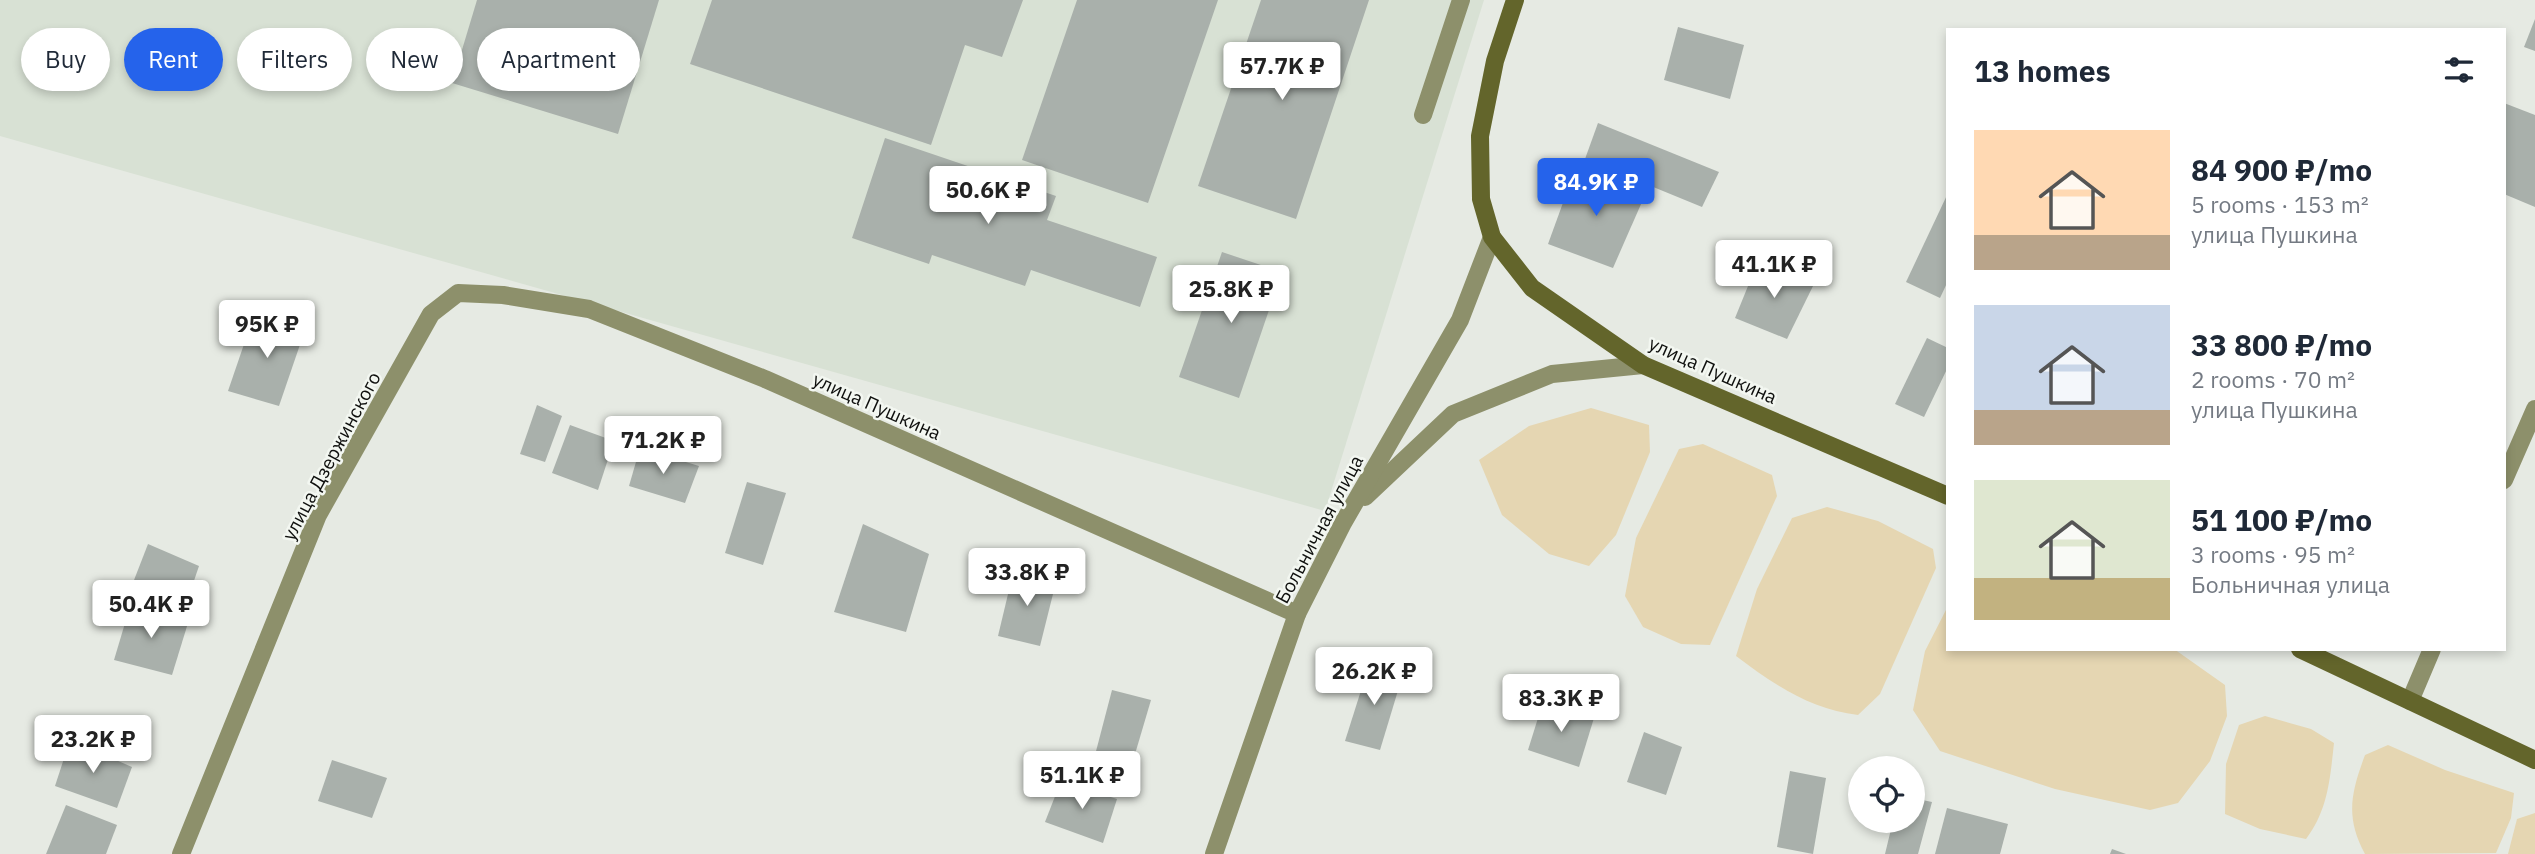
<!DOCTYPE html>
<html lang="en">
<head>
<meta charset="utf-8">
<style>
	body { margin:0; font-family:"IBM Plex Sans",sans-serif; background:#f2f2f3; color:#1f2937; height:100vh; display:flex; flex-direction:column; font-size:26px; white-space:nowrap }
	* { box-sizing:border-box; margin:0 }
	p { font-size:23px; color:#747a83 }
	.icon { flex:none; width:38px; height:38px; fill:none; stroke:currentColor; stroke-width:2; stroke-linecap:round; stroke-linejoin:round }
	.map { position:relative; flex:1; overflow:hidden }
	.side { position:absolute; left:1946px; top:28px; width:560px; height:623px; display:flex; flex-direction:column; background:#fff; border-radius:0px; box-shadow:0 4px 10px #0003 }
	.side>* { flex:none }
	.top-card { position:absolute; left:21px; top:28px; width:665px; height:63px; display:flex; gap:14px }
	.buttons { position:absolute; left:1848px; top:756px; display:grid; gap:14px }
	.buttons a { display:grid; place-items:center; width:77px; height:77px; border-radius:50%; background:#fff; box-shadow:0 4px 10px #0003; font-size:35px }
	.price { position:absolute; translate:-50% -60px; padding:0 16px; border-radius:7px; background:#fff; color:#222; font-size:23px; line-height:46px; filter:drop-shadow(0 2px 4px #0008) }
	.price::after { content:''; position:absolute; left:50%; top:42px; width:21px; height:16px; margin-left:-10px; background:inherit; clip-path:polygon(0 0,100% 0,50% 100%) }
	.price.active { background:#2563eb; color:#fff }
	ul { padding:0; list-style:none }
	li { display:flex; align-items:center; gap:21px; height:175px; padding:0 28px }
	li span { display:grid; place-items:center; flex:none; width:196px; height:140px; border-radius:0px; color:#555 }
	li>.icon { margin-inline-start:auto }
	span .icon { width:84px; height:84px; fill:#fffc; stroke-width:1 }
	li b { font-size:30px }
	h2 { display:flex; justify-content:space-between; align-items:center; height:84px; padding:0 28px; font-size:30px }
	.chip { padding:0 24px; border-radius:32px; background:#fff; box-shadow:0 4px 10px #0003; font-size:24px; line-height:63px }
	.chip.active { background:#2563eb; color:#fff }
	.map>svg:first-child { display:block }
</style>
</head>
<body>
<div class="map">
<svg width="2535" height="854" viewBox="0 0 2535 854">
	<rect width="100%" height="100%" fill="#e6eae3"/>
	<!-- built -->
	<polygon fill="#d8e1d4" points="0,0 1484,0 1325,511 0,136"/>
	<!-- green -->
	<g fill="#e5d6b2">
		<polygon points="1591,408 1649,425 1650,452 1616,535 1589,566 1549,554 1502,515 1479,460 1529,426"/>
		<polygon points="1703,444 1772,475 1777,496 1710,645 1681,644 1643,627 1625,596 1636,538 1679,449"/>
		<path d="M1827,507L1878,521L1933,549L1936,568L1880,694L1858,715C1811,710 1773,684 1736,656L1757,589L1792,518Z"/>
		<polygon points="1948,606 1948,649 2174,649 2225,685 2227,716 2210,761 2178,803 2150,810 2055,789 1940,751 1913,710 1925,651"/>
		<path d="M2265,716L2311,729L2334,743C2330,779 2328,810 2306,839L2260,829L2225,814L2226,764L2239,725Z"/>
		<path d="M2388,745L2445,770L2514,793L2511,818L2496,853L2365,854C2345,817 2351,793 2365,755Z"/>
		<polygon points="2535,813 2535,854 2508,854 2517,819"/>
	</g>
	<!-- building -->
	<g fill="#a9b0ab">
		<polygon points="477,0 659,0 618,134 452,83"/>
		<polygon points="712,0 1023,0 1002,57 965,45 931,145 690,64"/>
		<polygon points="1077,0 1218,0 1148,203 1022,160"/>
		<polygon points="1261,0 1369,0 1296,219 1198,186"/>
		<polygon points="2535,19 2535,51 2524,47"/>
		<polygon points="1678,27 1744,45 1730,99 1664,80"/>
		<polygon points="2504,103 2535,115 2535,207 2504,194"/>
		<polygon points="1598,123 1719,172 1702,207 1585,159"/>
		<polygon points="885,138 1056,196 1047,220 1157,257 1140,307 1031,270 1025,286 932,255 929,264 852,238"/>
		<polygon points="1576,167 1645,195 1613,268 1548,244"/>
		<polygon points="1948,193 1948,281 1940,298 1906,282"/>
		<polygon points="1222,252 1282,272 1239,398 1179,377"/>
		<polygon points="1759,259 1814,284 1787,339 1735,318"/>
		<polygon points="255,312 305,330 279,406 228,391"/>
		<polygon points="1927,338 1948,348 1948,367 1924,417 1895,404"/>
		<polygon points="537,405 562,416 545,462 520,454"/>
		<polygon points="570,425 614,441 598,490 552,473"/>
		<polygon points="640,448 699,466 685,503 629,486"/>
		<polygon points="747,482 786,493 763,565 725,553"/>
		<polygon points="863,524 929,554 906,632 834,612"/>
		<polygon points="148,544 199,566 183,613 129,593"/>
		<polygon points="1014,569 1056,582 1040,646 998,636"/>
		<polygon points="131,603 188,623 172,675 114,660"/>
		<polygon points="1370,662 1403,674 1380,750 1345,741"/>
		<polygon points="1112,690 1151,700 1125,788 1089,778"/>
		<polygon points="1543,702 1594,718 1579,767 1528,750"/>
		<polygon points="1644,732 1682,747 1666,795 1627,782"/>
		<polygon points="70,740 132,767 117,808 55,786"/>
		<polygon points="332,760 387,778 372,818 318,801"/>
		<polygon points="1790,771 1826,778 1813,854 1777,847"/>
		<polygon points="1061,781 1117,799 1103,843 1045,822"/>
		<polygon points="1913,798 1932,802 1918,854 1885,854 1893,821 1913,821"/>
		<polygon points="66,805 117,825 106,854 46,854"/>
		<polygon points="1947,808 2008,824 2000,854 1935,854"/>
		<polygon points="2112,849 2126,854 2110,854"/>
	</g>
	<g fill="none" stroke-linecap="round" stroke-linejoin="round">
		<!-- service -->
		<polyline stroke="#8d906b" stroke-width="18" points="1423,115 1461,0"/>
		<!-- minor -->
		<g stroke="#8d906b" stroke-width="18">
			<polyline points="2504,480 2535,409"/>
			<polyline points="1365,497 1453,414 1552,374 1643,365"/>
			<polyline points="2410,701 2432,649"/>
			<polyline points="181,854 318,515 431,314 458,293 503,295 589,309 765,379 1297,614"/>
			<polyline points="1214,854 1297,614 1343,523 1460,320 1492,237"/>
		</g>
		<!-- secondary -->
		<g stroke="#63652b" stroke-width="18">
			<polyline points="1515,0 1495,61 1480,136 1481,199 1492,237 1532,288 1643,365 1948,496"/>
			<polyline points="2300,649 2535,760"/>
		</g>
	</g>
	<g text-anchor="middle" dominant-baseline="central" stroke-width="5" stroke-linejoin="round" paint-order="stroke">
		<!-- street labels -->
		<g font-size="19" fill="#0f100e" stroke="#f3f7f1">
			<text transform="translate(1713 370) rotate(24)">улица Пушкина</text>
			<text transform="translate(877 406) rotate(24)">улица Пушкина</text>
			<text transform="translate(331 456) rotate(-62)">улица Дзержинского</text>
			<text transform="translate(1319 529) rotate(-62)">Больничная улица</text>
		</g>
	</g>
</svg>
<div class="buttons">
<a><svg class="icon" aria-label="locate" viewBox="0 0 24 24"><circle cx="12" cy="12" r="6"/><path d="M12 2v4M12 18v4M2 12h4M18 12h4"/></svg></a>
</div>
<b class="price" style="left:1282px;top:102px">57.7K ₽</b>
<b class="price active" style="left:1596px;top:218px">84.9K ₽</b>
<b class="price" style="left:988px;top:226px">50.6K ₽</b>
<b class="price" style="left:1774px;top:300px">41.1K ₽</b>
<b class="price" style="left:1231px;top:325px">25.8K ₽</b>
<b class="price" style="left:267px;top:360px">95K ₽</b>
<b class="price" style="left:663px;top:476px">71.2K ₽</b>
<b class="price" style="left:1027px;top:608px">33.8K ₽</b>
<b class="price" style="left:151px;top:640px">50.4K ₽</b>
<b class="price" style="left:1374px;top:707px">26.2K ₽</b>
<b class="price" style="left:1561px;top:734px">83.3K ₽</b>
<b class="price" style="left:93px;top:775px">23.2K ₽</b>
<b class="price" style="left:1082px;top:811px">51.1K ₽</b>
<div class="top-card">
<a class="chip">Buy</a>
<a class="chip active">Rent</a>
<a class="chip">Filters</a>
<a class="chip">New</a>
<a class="chip">Apartment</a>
</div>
<section class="side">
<h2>13 homes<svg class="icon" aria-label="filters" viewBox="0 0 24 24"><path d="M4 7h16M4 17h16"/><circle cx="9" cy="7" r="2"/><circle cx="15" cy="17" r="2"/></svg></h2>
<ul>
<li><span style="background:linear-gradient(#ffd9b3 75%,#b9a48a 0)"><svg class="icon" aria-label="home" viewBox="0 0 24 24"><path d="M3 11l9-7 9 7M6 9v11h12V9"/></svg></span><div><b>84 900 ₽/mo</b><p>5 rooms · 153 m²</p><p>улица Пушкина</p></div></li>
<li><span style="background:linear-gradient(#c9d6e8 75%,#b9a48a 0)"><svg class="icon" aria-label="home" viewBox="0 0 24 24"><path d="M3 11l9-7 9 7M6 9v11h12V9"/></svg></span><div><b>33 800 ₽/mo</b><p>2 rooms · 70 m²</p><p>улица Пушкина</p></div></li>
<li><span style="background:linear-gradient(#dfe7d0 70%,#c2b280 0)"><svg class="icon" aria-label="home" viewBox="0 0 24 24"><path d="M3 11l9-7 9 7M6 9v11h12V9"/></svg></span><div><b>51 100 ₽/mo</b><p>3 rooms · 95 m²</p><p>Больничная улица</p></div></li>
</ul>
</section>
</div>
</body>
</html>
